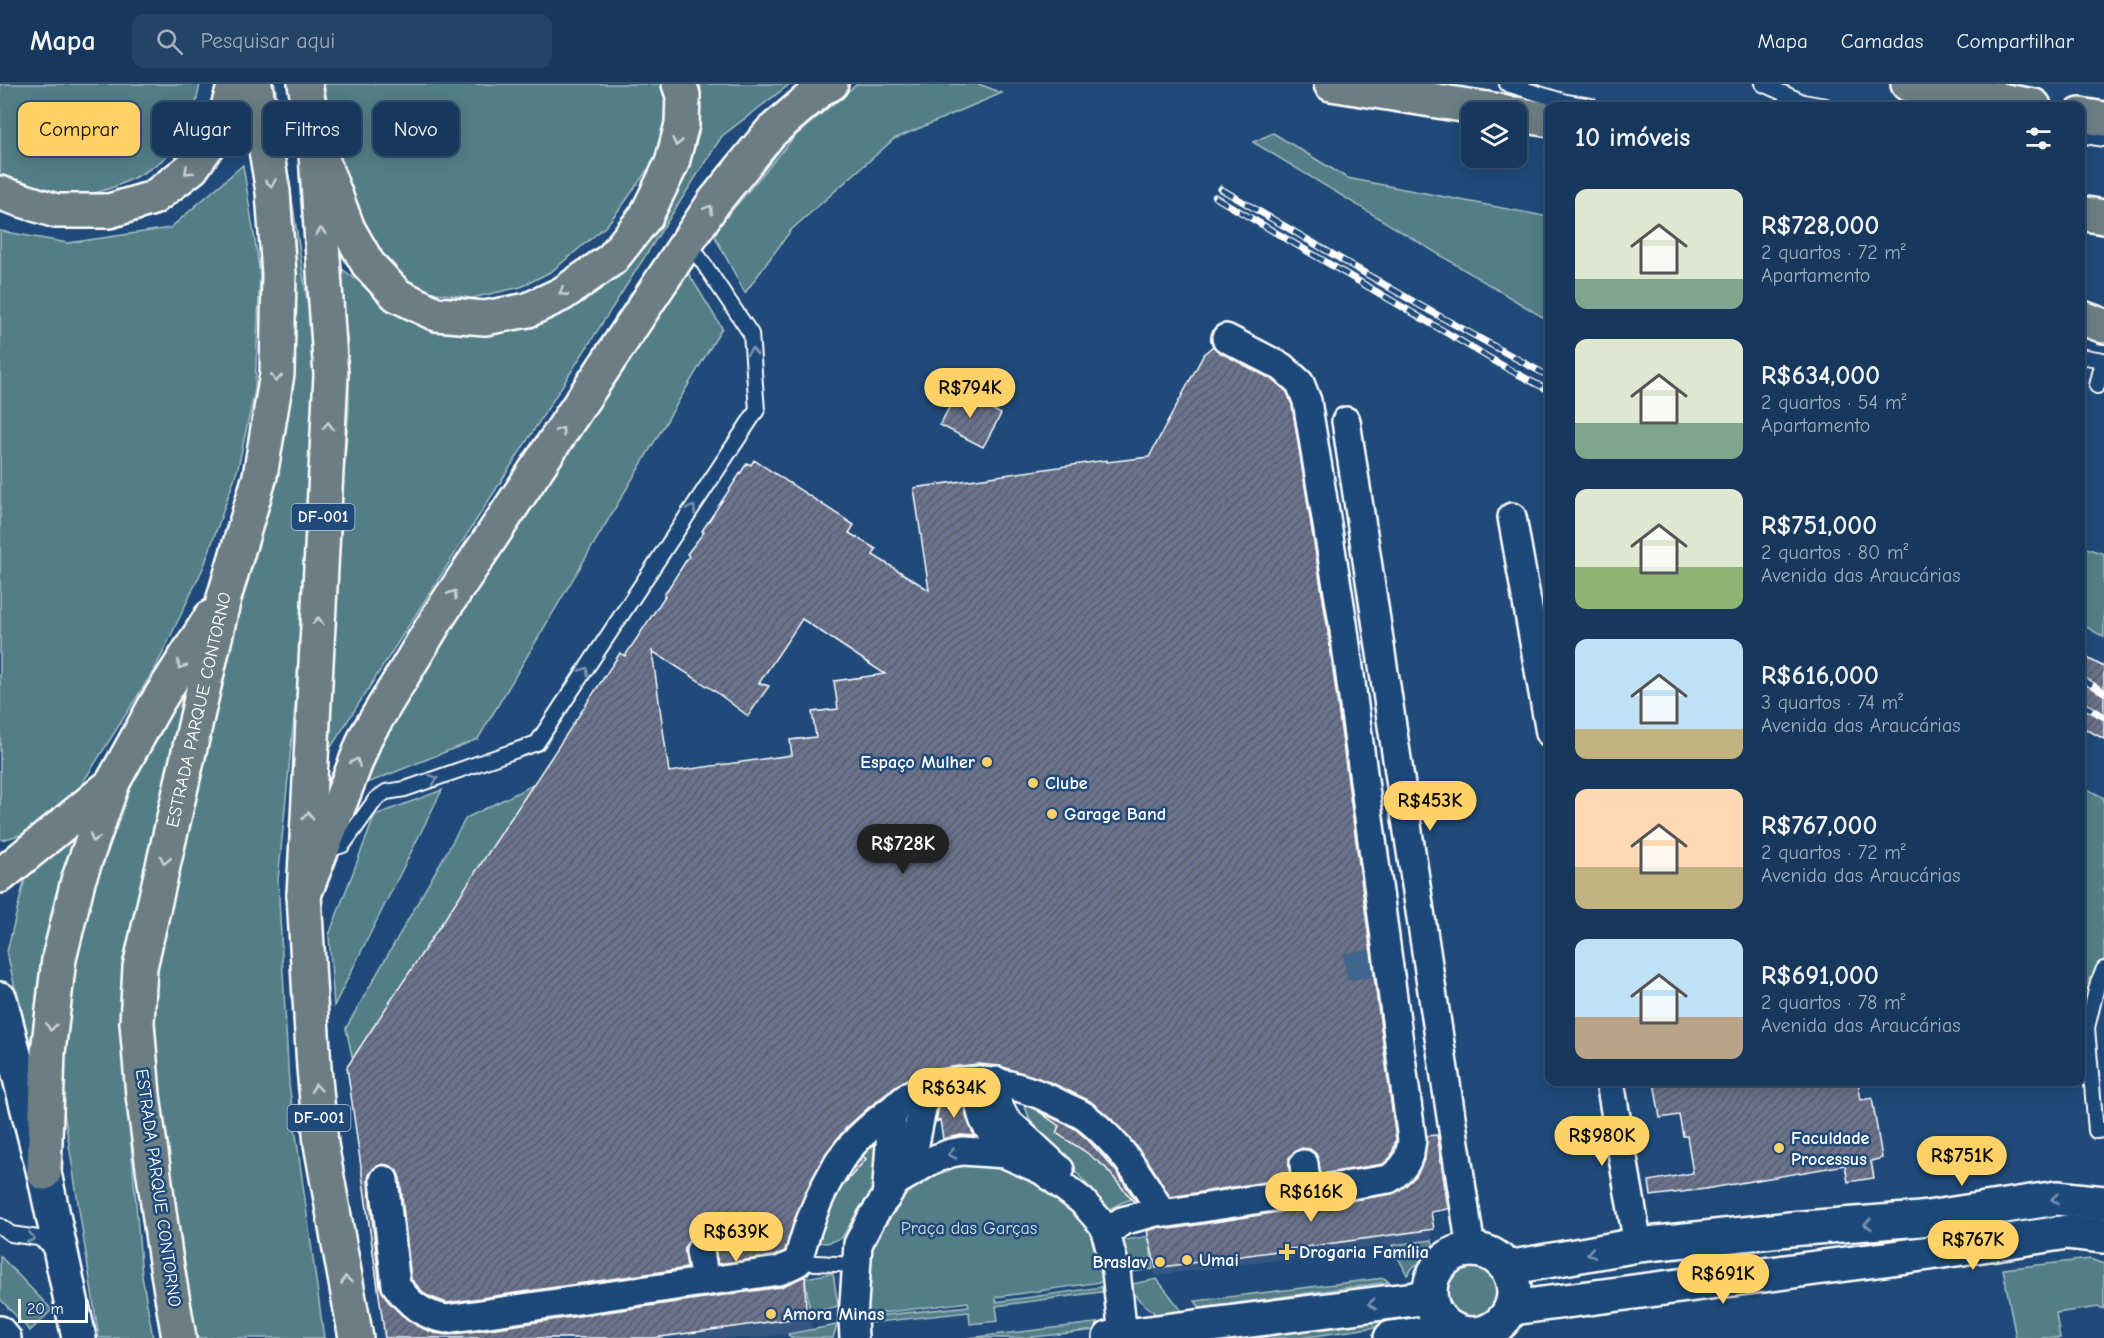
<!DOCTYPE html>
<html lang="pt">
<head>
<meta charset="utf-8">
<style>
	body { margin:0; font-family:"Comic Neue",sans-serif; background:#244365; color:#f1f3f6; height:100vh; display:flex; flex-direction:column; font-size:22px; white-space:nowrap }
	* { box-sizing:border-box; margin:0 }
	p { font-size:20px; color:#9eacbb }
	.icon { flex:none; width:33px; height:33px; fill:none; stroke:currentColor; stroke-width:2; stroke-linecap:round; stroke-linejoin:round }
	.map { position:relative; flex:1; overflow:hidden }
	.panel { position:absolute; left:1545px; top:18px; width:540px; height:984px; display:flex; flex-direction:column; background:#17385c; border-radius:12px; box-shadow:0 3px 15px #0003,0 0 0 2px #365272 }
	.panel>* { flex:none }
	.banner { position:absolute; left:18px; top:18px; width:570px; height:54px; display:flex; gap:12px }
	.fabs { position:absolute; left:1461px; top:18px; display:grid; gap:12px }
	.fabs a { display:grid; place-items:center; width:66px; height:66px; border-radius:12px; background:#17385c; box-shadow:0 3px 15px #0003,0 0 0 2px #365272; font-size:30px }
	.scale { position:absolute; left:18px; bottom:15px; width:70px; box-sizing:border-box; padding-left:6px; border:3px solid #fff; border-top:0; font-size:16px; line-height:21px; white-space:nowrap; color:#fff; -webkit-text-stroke:4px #1f4a7a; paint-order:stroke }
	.price { position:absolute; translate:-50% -51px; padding:0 14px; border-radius:21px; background:#ffd166; color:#111; font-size:20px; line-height:39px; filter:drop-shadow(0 2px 3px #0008) }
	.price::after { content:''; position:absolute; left:50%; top:36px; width:18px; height:14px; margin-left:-9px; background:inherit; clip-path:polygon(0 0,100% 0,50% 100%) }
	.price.active { background:#222; color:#fff }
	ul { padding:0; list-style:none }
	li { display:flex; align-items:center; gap:18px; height:150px; padding:0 30px }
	li span { display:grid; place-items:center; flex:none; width:168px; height:120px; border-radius:12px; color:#555 }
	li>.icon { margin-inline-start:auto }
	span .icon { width:72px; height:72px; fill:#fffc; stroke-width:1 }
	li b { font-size:26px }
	h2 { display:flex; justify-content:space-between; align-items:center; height:72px; padding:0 30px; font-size:26px }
	.pill { padding:0 21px; border-radius:12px; background:#17385c; box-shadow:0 3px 15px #0003,0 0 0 2px #365272; font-size:21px; line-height:54px }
	.pill.active { background:#ffd166; color:#111 }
	header { display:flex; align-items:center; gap:36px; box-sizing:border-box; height:84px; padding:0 30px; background:#17385c; border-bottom:2px solid #365272 }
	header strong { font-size:28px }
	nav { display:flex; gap:33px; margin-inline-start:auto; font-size:21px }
	.search { width:420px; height:54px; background:#244365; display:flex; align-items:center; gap:15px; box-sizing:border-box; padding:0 21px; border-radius:12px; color:#9eacbb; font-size:22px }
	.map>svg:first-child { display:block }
</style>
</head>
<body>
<header>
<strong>Mapa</strong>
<div class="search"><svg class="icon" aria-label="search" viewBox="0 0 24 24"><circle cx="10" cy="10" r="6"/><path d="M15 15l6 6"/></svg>Pesquisar aqui</div>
<nav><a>Mapa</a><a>Camadas</a><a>Compartilhar</a></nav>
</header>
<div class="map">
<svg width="2104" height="1254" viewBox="0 0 2104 1254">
	<defs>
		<pattern id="building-hatch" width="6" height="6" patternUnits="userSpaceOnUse" patternTransform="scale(1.5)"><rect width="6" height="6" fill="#6a728d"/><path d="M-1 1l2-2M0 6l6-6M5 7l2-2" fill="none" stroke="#5a5d69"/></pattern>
	</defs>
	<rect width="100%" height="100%" fill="#1f4a7a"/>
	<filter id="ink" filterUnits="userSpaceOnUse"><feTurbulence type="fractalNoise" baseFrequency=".0167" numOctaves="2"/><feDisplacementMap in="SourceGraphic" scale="12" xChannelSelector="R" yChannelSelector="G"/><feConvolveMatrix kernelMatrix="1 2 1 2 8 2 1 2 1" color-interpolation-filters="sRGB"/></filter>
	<g filter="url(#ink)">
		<!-- built -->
		<g fill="#365680">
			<polygon points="1424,1100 1431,1130 1432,1156 1154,1192 1147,1137"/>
			<polygon points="805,1194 812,1247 755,1254 382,1254 381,1247"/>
		</g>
		<!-- green -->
		<g fill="#537e87" stroke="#a9bec3" stroke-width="1.5">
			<path d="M0,0H200C197,18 192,37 183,53C163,86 104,113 67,112C44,111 20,102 0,92Z"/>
			<polygon points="263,0 275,0 315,270 297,602 278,796 289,1000 324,1254 195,1254 173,1161 146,932 220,593 266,421"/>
			<polygon points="324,0 661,0 667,25 661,66 625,118 606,142 552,187 521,203 472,214 415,206 380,175 346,114"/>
			<polygon points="701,0 790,0 722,52 326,671 339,446 349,325 348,259 333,178 400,229 559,225 686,87 699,50"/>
			<polygon points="857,0 979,0 1002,9 894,55 791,146 745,209 713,149 795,52"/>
			<polygon points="1273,49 1347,94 1549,133 1549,237 1253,58"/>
			<polygon points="243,81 260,189 255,306 238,384 204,482 156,583 66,725 31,748 2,756 0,754 0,147 68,159 170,144"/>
			<polygon points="684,182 722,244 478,655 360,702 392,633"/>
			<polygon points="2081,462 2104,470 2104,553 2081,540"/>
			<polygon points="186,604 171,687 126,871 121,939 142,1192 153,1254 99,1254 59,996 64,913 106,748 151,658"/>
			<polygon points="537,699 360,1009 346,944 466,734"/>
			<polygon points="2080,701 2104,714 2104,894 2081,909"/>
			<polygon points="442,706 334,922 329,851 375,731"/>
			<polygon points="84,738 54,815 36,913 32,981 7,868 25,794"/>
			<polygon points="1022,1015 1081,1038 1142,1112 1123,1118 1105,1127 1091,1105 1030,1036"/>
			<polygon points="879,1043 881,1102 860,1123 842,1154 827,1159 814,1158 826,1118"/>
			<polygon points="945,1071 1014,1080 1086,1129 1115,1196 996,1213 996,1218 1108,1202 1108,1207 996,1222 998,1237 970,1240 969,1228 860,1240 859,1234 969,1222 968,1218 859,1232 860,1179 899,1100"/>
			<polygon points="1149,1152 1153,1185 1124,1189 1120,1157"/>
			<polygon points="1432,1156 1437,1174 1414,1182 1407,1191 1392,1161"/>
			<polygon points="0,1172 52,1226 30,1247 0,1215"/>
			<polygon points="2090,1175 2104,1180 2104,1225 2099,1223 2056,1229 2060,1254 2016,1254 2003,1185"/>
			<circle cx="1474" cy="1210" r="32"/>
			<polygon points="833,1189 838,1222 810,1229 805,1194"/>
			<polygon points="1384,1194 1389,1198 1200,1224 1195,1217"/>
			<polygon points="1157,1195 1182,1227 1158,1232 1140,1217 1127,1201"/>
			<polygon points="1425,1225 1427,1236 1300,1254 1225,1254"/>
			<polygon points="1112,1237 1113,1244 1025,1254 968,1254"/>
			<polygon points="837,1241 833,1254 791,1254 788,1250"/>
		</g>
		<!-- building -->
		<g fill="url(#building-hatch)" stroke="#fff" stroke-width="1.5" fill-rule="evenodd">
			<path d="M1213,262L1219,268L1273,296L1287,308L1292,321L1327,541L1396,1056L1391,1073L1383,1080L1321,1090L1316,1070L1310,1065L1302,1064L1294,1068L1289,1074L1290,1094L1170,1113L1150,1080L1131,1056L1109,1033L1090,1017L1052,999L1000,982L978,980L951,983L930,987L905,996L869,1023L845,1045L826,1069L812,1095L795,1134L785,1167L774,1172L718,1180L713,1158L706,1153L698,1151L691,1154L685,1162L687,1184L447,1219L426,1211L411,1195L400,1094L397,1087L391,1082L382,1080L374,1084L369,1090L368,1097L380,1203L388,1217L402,1231L417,1242L434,1249L448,1251L781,1203L805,1192L806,1233L653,1254H385L347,983L620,569L625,572L665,512L664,511L689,472L687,470L704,448L702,447L747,379L751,381L754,376L854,441L849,449L876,465L873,471L929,506L914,404L1107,376V378L1149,373L1204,270ZM802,535L885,590L834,597L838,625L812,628L816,653L790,656L792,671L669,688L652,567L712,605L748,632L769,602L759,599Z"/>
			<polygon points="958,307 1001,330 983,363 940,341"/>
			<polygon points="2080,570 2104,583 2104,655 2080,642"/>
			<polygon points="1654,998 1858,998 1861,1016 1872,1014 1882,1074 1871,1077 1874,1094 1848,1098 1845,1081 1705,1105 1651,1112 1649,1097 1693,1089 1687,1052 1683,1052 1679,1031 1660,1034"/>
			<polygon points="963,1013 967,1034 975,1052 961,1051 943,1055 940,1036 936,1038 940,1017"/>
			<polygon points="1038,1027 1074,1044 1088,1056 1116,1087 1136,1117 1134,1118 1105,1083 1083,1066 1056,1049 1059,1042"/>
			<polygon points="1437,1051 1448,1125 1431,1128 1434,1145 1156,1184 1147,1147 1160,1143 1171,1145 1392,1110 1404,1103 1416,1092 1425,1074 1427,1052"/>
			<polygon points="863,1072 866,1075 844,1100 852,1086"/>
		</g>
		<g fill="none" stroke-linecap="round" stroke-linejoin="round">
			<!-- minor-tunnel -->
			<polyline stroke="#41658e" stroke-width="27" stroke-dasharray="27 14" stroke-linecap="butt" points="1345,883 1388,877"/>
			<!-- service casing -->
			<g stroke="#fff" stroke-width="18">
				<g id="service">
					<polyline points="1507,0 1566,18 1591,22"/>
					<polyline points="1763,0 1803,18 1826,22"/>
					<polyline points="2080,51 2104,55"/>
					<polyline points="2080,272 2103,276 2097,302"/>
					<polyline points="325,767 343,761 376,715 386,708 405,705 537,659 757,326 751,250 689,158"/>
					<polyline points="2104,885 2098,898 2087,944 2096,1047 2104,1046"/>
					<polyline points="0,1142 11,1150 38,1154 58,1166"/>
					<polyline points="798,1178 855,1181"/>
				</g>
			</g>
			<!-- minor casing -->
			<g stroke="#fff" stroke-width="32">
				<g id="minor">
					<polyline points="1346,337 1471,1165"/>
					<polyline points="1512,433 1550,649"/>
					<path d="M979,996C978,1036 984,1047 1017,1070"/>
					<polyline points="997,997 994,1013 1006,1036 1060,1086"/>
					<polyline points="1610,998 1638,1161"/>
					<polyline points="1304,1080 1307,1107"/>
					<polyline points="909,1090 926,1005"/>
					<path d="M384,1096L396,1201C409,1220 423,1231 446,1235L779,1187L798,1178C806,1144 820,1108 839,1078C852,1057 874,1039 894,1024C901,1019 908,1011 916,1008C966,988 1017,997 1064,1022C1072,1026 1081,1029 1088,1035C1118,1059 1142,1093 1160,1127L1169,1129L1389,1095C1406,1083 1409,1077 1412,1056L1343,539L1307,317L1300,299L1282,283L1226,254"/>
					<polyline points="886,1114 892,1034 897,1021"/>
					<polyline points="1106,1150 1122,1137 1160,1127"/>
					<polyline points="700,1167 705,1198"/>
					<polyline points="0,1246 7,1254"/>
					<polyline points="854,1254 853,1234 858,1160 871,1135 896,1098 932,1076 951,1069 963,1067 1005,1070 1043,1087 1082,1117 1104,1142 1116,1187 1123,1252"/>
				</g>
			</g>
			<!-- secondary casing -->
			<g stroke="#fff" stroke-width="38">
				<g id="secondary">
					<polyline points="0,915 44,1089 79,1254"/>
					<circle cx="1472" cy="1208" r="42"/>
					<polyline points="1507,1184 1638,1161 1790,1145 1921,1135 2057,1114 2104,1119"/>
					<polyline points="1512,1224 1930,1169 2067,1148 2104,1152"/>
					<polyline points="1110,1254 1430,1213"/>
					<polyline points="1391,1254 1454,1246 1460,1254"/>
				</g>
			</g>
			<!-- primary casing -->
			<g stroke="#fff" stroke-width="38">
				<polyline id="primary" points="2080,233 2104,242"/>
			</g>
			<!-- trunk casing -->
			<g stroke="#fff" stroke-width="38">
				<g id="trunk">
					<polyline points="305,0 315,56 331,291 304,811 314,984 321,1060 356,1254"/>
					<polyline points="0,792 112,700"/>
					<polyline points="44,1089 48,968 59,875 78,797 113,698 156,620 211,533"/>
					<path id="s1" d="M179,1254L165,1171L143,1011L137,939L140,883L224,514L260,392L277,290L279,190L273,108L255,0"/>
				</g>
			</g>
			<!-- motorway casing -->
			<g stroke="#fff" stroke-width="38">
				<g id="motorway">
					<polyline points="1331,0 1506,28"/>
					<polyline points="1908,0 2034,22"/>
					<polyline points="1516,30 1550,36"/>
					<polyline points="2080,31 2104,35"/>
					<polyline points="315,56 348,145 368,180 397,211 436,230 485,234 528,226 562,210 612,175 646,132 672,79 682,40 683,11 679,0"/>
					<polyline points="0,109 56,127 109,127 153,114 192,84 223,39 235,0"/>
					<polyline points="2080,129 2104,133"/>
					<polyline points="304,811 366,652 440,530 714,118 771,48 822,4 831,0"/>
				</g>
			</g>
			<!-- service -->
			<use href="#service" stroke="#1f4a7a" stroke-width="14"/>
			<!-- minor -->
			<use href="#minor" stroke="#1f4a7a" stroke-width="27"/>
			<!-- secondary -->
			<use href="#secondary" stroke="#1f4a7a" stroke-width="33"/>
			<!-- primary -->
			<use href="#primary" stroke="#6c7e84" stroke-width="33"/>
			<!-- trunk -->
			<use href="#trunk" stroke="#6c7e84" stroke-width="33"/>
			<!-- motorway -->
			<use href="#motorway" stroke="#6c7e84" stroke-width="33"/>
			<!-- rail casing -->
			<g stroke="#fff" stroke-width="7">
				<g id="rail">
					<polyline points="1221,105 1421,222 1550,293"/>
					<polyline points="1215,113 1510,286 1550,307"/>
					<polyline points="2080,594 2104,608"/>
					<polyline points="2080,619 2104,633"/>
				</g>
			</g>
			<!-- rail -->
			<use href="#rail" stroke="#1f4a7a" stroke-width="4.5" stroke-dasharray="14" stroke-linecap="butt"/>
		</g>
		<!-- one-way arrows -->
		<defs><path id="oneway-chevron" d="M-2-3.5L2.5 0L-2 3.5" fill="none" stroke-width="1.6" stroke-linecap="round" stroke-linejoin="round" transform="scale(1.5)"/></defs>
		<g stroke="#ccd2d4">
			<use href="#oneway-chevron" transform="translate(677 58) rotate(103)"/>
			<use href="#oneway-chevron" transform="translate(188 87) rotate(138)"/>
			<use href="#oneway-chevron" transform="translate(271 99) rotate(81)"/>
			<use href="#oneway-chevron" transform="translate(709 125) rotate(-56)"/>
			<use href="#oneway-chevron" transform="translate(321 148) rotate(-94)"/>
			<use href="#oneway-chevron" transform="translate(563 208) rotate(149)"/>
			<use href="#oneway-chevron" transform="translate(276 294) rotate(97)"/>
			<use href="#oneway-chevron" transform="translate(328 342) rotate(-87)"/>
			<use href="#oneway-chevron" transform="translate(561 347) rotate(-56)"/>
			<use href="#oneway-chevron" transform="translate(453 510) rotate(-56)"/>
			<use href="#oneway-chevron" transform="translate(318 537) rotate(-87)"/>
			<use href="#oneway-chevron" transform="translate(181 581) rotate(123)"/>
			<use href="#oneway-chevron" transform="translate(356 678) rotate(-68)"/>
			<use href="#oneway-chevron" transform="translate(308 732) rotate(-87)"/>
			<use href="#oneway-chevron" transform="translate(94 754) rotate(110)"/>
			<use href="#oneway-chevron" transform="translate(165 776) rotate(103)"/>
			<use href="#oneway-chevron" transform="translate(51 943) rotate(97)"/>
			<use href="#oneway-chevron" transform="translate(316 1004) rotate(-96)"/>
			<use href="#oneway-chevron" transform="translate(346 1196) rotate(-100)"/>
		</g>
		<g stroke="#7992af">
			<use href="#oneway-chevron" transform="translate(752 268) rotate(-94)"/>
			<use href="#oneway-chevron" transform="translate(692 425) rotate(-57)"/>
			<use href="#oneway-chevron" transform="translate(585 587) rotate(-57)"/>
			<use href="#oneway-chevron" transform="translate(434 695) rotate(-19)"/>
			<use href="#oneway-chevron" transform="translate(952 1070) rotate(167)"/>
			<use href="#oneway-chevron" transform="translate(2055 1115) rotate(176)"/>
			<use href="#oneway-chevron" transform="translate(1868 1140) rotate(174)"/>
			<use href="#oneway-chevron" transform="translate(31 1154) rotate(13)"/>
			<use href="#oneway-chevron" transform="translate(1591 1169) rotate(170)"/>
			<use href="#oneway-chevron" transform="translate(1372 1220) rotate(173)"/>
		</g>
	</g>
	<!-- markers -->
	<g fill="#ffd166" stroke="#1f4a7a" stroke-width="2">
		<circle cx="987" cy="678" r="6"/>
		<circle cx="1033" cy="699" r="6"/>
		<circle cx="1052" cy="730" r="6"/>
		<circle cx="1779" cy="1064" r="6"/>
		<path d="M1284 1159h6v6h6v6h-6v6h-6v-6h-6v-6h6z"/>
		<circle cx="1187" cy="1176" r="6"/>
		<circle cx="1160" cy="1178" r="6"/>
		<circle cx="771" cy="1230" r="6"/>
	</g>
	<g text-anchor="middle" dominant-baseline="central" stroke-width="5" stroke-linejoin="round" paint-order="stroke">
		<!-- shield labels -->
		<g fill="#1f4a7a" stroke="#bcc9d7" stroke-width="1.5">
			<rect x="291.5" y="420" width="63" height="26" rx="4.5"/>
			<rect x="287.5" y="1021" width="63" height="26" rx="4.5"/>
		</g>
		<g font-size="16" font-weight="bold" fill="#fff">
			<text x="323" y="433">DF-001</text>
			<text x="319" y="1034">DF-001</text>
		</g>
		<!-- street labels -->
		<g font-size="18" fill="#fff" stroke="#1f4a7a">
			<text stroke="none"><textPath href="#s1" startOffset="638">ESTRADA PARQUE CONTORNO</textPath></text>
			<text transform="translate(158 1104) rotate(82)">ESTRADA PARQUE CONTORNO</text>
		</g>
		<!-- poi labels -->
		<g font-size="18" font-weight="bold" fill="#fff" stroke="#1f4a7a" text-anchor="start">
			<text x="975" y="678" text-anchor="end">Espaço Mulher</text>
			<text x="1045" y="699">Clube</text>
			<text x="1064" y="730">Garage Band</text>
			<text x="1791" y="1054">Faculdade<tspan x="1791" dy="21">Processus</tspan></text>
			<text x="1299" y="1168">Drogaria Família</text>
			<text x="1199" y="1176">Umai</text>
			<text x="1148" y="1178" text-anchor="end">Braslav</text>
			<text x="783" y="1230">Amora Minas</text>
		</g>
		<!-- park labels -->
		<g font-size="18" fill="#d4dfe1" stroke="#1f4a7a">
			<text x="969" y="1144">Praça das Garças</text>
		</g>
	</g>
</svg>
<div class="fabs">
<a><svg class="icon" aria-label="layers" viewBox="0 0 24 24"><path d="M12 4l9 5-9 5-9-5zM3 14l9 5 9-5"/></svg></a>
</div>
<div class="scale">20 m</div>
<b class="price" style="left:970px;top:335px">R$794K</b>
<b class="price" style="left:1430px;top:748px">R$453K</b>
<b class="price active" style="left:903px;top:791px">R$728K</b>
<b class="price" style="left:954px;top:1035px">R$634K</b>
<b class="price" style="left:1602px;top:1083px">R$980K</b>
<b class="price" style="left:1962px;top:1103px">R$751K</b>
<b class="price" style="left:1311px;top:1139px">R$616K</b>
<b class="price" style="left:736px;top:1179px">R$639K</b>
<b class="price" style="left:1973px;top:1187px">R$767K</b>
<b class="price" style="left:1723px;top:1221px">R$691K</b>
<div class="banner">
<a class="pill active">Comprar</a>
<a class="pill">Alugar</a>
<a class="pill">Filtros</a>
<a class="pill">Novo</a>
</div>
<section class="panel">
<h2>10 imóveis<svg class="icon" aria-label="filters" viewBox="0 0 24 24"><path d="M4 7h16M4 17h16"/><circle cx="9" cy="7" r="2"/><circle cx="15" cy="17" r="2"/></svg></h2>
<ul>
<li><span style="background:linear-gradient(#dfe7d0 75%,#7fa58c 0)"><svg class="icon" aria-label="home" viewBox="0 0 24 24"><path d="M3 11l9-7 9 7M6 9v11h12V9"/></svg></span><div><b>R$728,000</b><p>2 quartos · 72 m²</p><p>Apartamento</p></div></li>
<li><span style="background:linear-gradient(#dfe7d0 70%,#7fa58c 0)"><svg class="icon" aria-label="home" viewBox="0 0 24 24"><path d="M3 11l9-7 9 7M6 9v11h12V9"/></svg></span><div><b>R$634,000</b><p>2 quartos · 54 m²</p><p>Apartamento</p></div></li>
<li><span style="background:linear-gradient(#dfe7d0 65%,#8fb573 0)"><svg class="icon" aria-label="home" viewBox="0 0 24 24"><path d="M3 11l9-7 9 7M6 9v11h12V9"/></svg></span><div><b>R$751,000</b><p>2 quartos · 80 m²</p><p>Avenida das Araucárias</p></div></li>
<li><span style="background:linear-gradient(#bfe0f5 75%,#c2b280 0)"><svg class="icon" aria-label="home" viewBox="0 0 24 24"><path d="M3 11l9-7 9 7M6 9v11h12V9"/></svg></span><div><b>R$616,000</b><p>3 quartos · 74 m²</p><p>Avenida das Araucárias</p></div></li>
<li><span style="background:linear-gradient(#ffd9b3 65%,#c2b280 0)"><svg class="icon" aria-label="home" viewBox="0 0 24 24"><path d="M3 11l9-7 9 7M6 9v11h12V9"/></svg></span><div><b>R$767,000</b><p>2 quartos · 72 m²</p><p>Avenida das Araucárias</p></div></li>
<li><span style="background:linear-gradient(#bfe0f5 65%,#b9a48a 0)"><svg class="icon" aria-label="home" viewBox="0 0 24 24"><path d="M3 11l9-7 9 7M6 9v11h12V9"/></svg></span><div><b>R$691,000</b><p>2 quartos · 78 m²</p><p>Avenida das Araucárias</p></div></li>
</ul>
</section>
</div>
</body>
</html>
